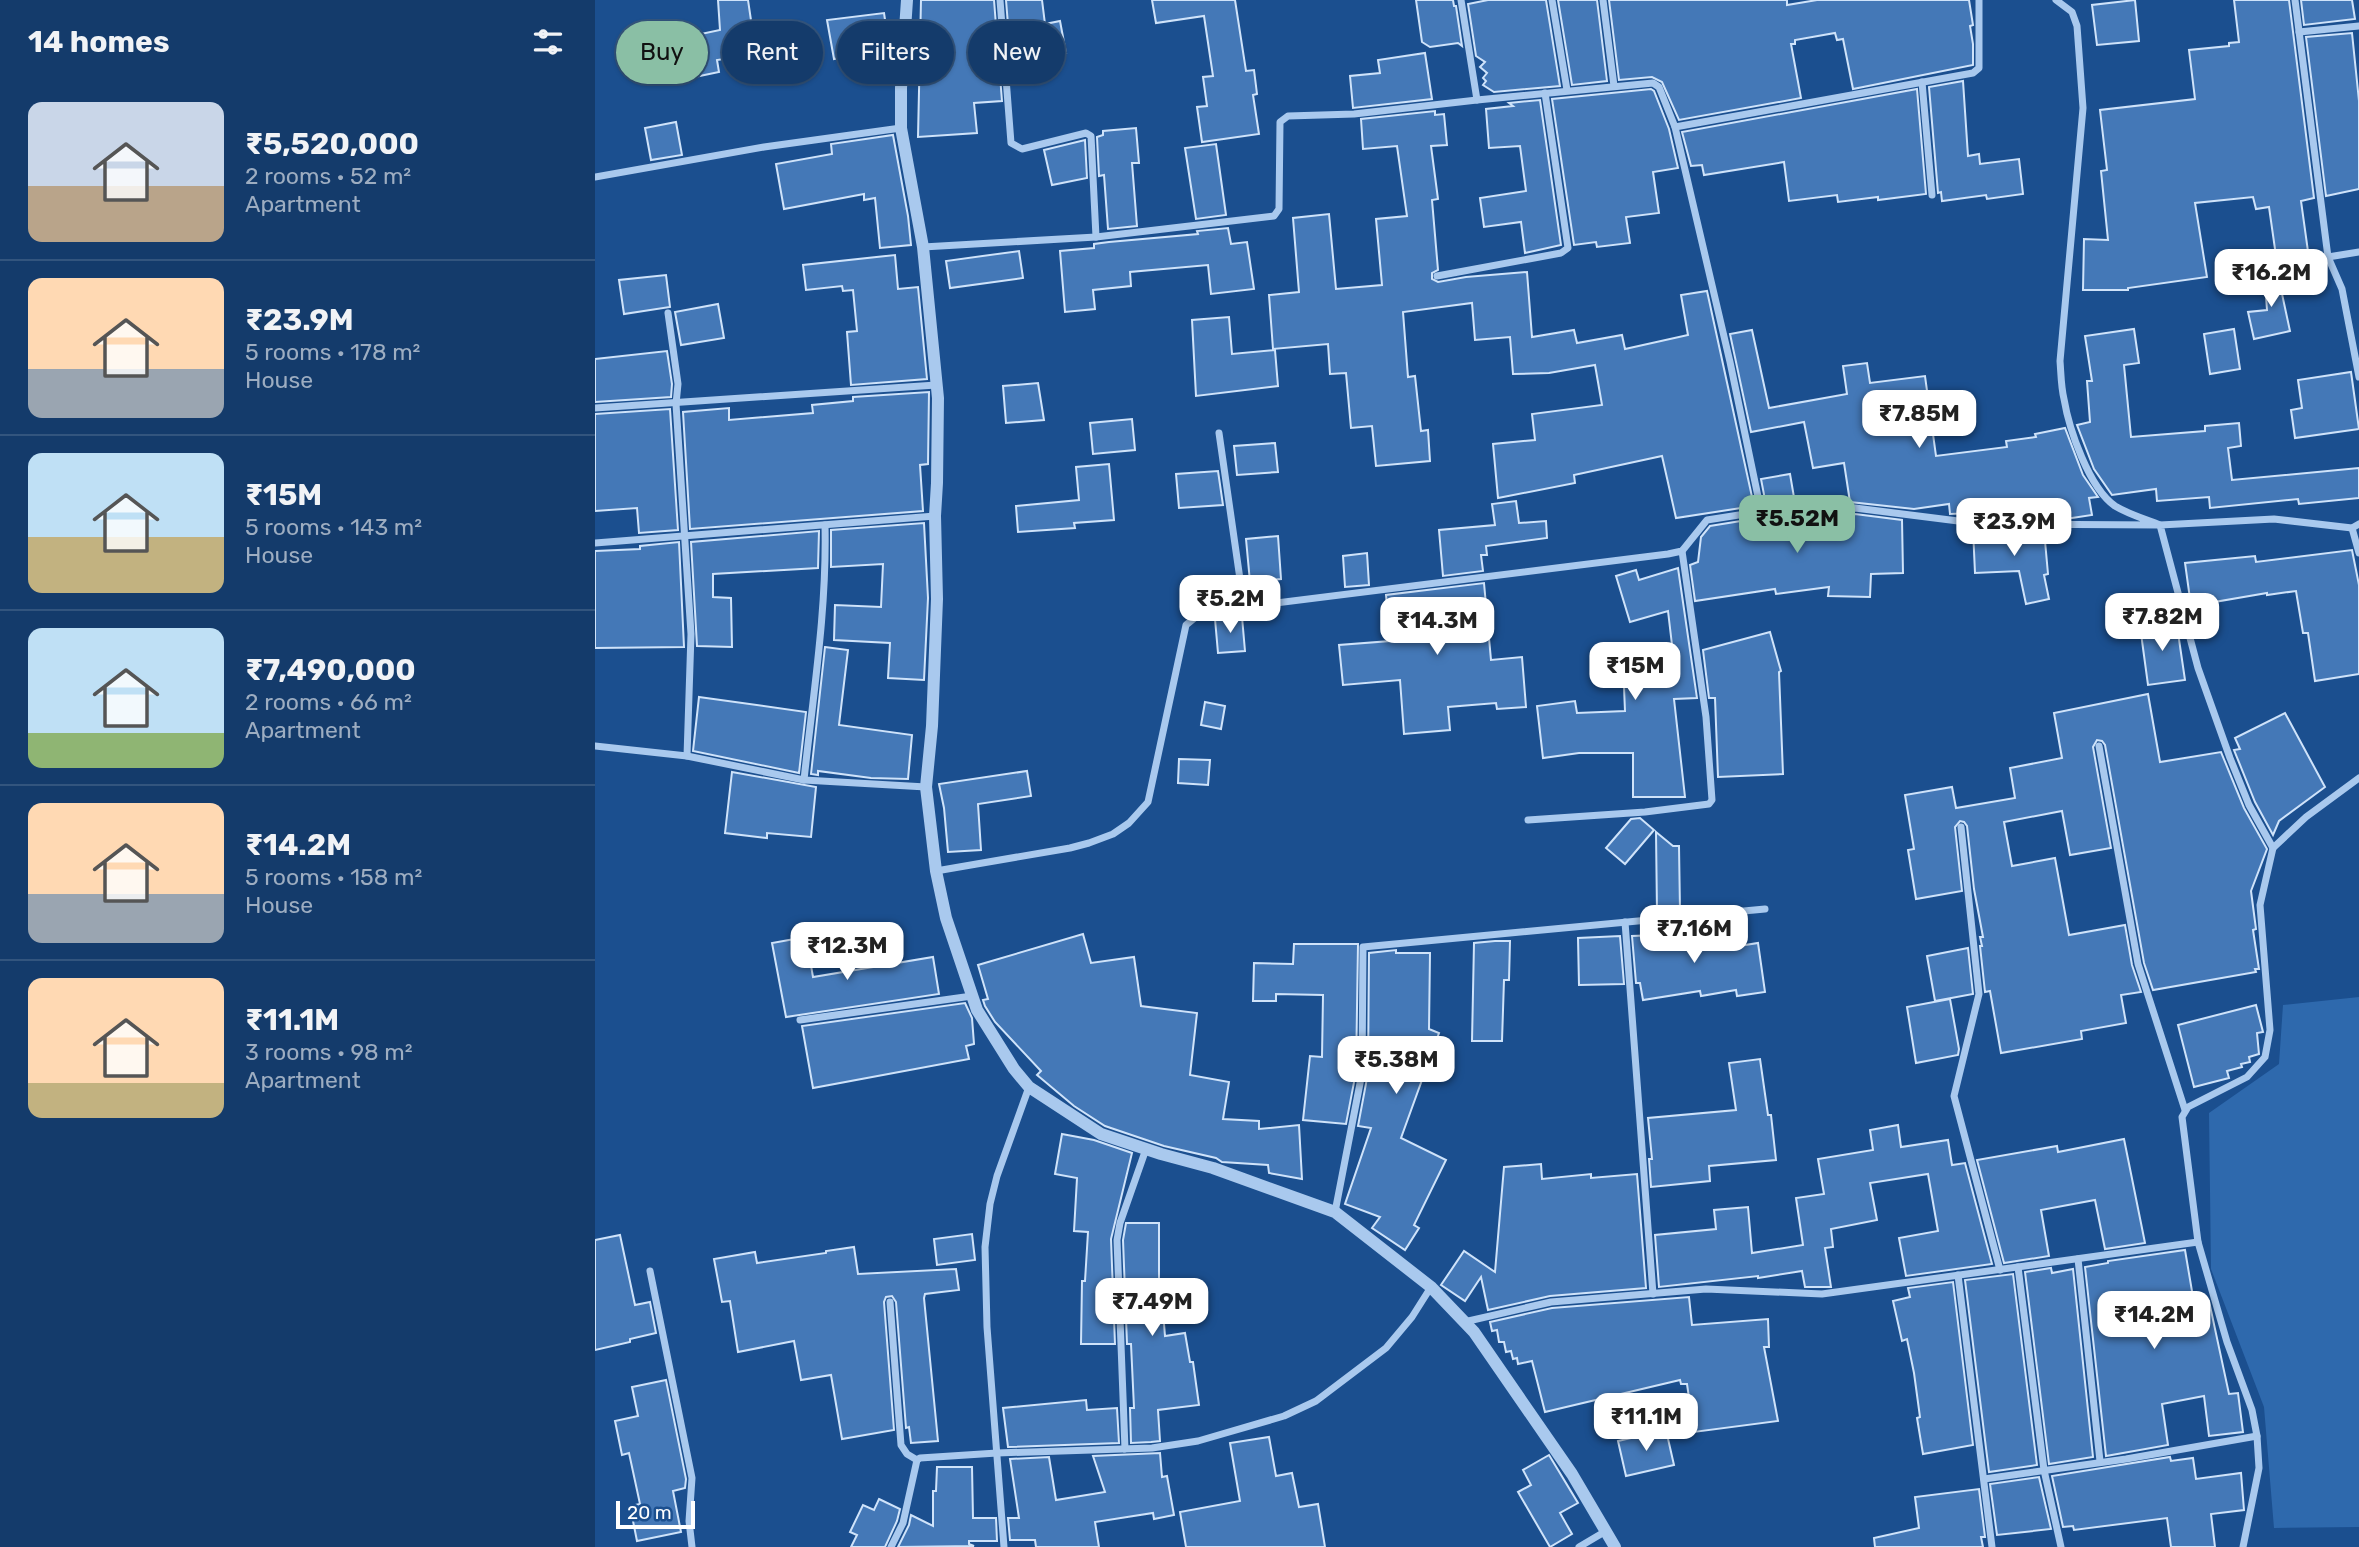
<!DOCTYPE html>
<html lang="en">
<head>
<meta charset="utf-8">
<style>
	body { margin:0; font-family:Rubik,sans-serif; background:#214673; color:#f1f3f6; height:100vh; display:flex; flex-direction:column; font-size:26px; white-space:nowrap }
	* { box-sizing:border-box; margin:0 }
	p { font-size:23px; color:#9dadc1 }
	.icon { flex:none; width:38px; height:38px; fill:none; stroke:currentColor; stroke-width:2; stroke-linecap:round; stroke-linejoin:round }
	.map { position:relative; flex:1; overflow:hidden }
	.side { display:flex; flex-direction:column; background:#143b6b; width:595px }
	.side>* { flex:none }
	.top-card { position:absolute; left:21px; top:21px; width:665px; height:63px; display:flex; gap:14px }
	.scale { position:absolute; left:21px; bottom:18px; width:79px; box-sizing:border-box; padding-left:7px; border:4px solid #fff; border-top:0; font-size:19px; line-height:24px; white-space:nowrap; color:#fff; -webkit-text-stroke:5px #1b4f8f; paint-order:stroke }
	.price { position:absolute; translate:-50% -60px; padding:0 16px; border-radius:14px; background:#fff; color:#222; font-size:23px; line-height:46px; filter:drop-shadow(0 2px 4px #0008) }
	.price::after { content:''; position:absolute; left:50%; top:42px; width:21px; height:16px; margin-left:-10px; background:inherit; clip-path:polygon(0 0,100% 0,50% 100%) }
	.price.on { background:#8abfa5; color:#111 }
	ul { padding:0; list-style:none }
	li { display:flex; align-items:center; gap:21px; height:175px; padding:0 28px }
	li+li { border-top:2px solid #33557e }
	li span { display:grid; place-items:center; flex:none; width:196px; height:140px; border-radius:14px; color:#555 }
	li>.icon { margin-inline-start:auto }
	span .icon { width:84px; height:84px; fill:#fffc; stroke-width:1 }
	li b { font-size:30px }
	h2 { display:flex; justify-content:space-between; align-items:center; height:84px; padding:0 28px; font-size:30px }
	.chip { padding:0 24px; border-radius:32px; background:#143b6b; box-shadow:0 2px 5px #0004,0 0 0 2px #33557e; font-size:24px; line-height:63px }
	.chip.on { background:#8abfa5; color:#111 }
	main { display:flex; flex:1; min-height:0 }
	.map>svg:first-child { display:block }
</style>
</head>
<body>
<main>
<section class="side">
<h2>14 homes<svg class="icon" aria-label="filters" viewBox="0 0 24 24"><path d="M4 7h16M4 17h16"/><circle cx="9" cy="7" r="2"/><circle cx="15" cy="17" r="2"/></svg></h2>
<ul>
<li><span style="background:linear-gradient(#c9d6e8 60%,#b9a48a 0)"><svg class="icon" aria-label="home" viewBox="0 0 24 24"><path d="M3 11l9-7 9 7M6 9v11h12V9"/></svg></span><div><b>₹5,520,000</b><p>2 rooms · 52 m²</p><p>Apartment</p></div></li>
<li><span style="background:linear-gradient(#ffd9b3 65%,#9aa5b1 0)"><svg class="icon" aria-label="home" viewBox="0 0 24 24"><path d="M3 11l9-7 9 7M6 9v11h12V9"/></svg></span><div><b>₹23.9M</b><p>5 rooms · 178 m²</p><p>House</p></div></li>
<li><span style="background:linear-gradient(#bfe0f5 60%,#c2b280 0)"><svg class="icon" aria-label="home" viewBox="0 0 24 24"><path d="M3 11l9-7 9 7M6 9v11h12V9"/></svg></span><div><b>₹15M</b><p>5 rooms · 143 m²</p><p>House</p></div></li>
<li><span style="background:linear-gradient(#bfe0f5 75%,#8fb573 0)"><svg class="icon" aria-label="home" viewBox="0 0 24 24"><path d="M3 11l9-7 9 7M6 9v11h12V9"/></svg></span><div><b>₹7,490,000</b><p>2 rooms · 66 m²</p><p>Apartment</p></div></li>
<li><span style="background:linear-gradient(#ffd9b3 65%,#9aa5b1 0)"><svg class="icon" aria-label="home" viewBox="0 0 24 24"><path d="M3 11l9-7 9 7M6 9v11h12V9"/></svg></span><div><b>₹14.2M</b><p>5 rooms · 158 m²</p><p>House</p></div></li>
<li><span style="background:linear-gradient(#ffd9b3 75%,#c2b280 0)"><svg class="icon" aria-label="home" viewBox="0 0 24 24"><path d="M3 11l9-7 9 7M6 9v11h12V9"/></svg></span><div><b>₹11.1M</b><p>3 rooms · 98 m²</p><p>Apartment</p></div></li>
</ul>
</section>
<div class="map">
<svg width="1764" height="1547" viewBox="0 0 1764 1547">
	<rect width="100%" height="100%" fill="#1b4f8f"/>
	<!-- green -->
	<polygon fill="#2e69ad" points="1764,997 1764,1527 1679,1528 1669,1407 1616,1269 1614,1113 1684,1064 1688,1005"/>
	<!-- building -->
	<g fill="#4478b7" stroke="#cfe3fa" stroke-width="2">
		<polygon points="123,0 153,0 161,54 122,60 124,72 95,78 87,38 125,30"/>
		<polygon points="326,0 399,0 407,101 379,103 382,133 323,137"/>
		<polygon points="411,0 447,0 450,24 465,21 471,53 416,62"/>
		<polygon points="557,0 640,0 651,71 659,70 662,94 658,95 664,134 607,142 602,107 612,106 608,77 618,76 609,16 561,23"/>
		<polygon points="821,0 858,0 859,6 861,6 867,46 863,43 835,47 827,42"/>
		<polygon points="893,0 951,0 965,86 899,92 888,85 891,81 888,78 892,73 885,67 890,62 881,56 873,4"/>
		<polygon points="963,0 1002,0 1012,81 977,85"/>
		<polygon points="1014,0 1192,0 1192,5 1222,0 1374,0 1378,25 1375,26 1378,44 1378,65 1258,89 1248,39 1242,40 1240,33 1200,40 1200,44 1196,44 1206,98 1084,120 1067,82 1057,77 1024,80"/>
		<polygon points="1540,0 1544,41 1502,45 1497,5"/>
		<polygon points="1639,0 1694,0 1719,198 1706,201 1716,273 1684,277 1674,207 1661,209 1658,197 1600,203 1612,277 1533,288 1533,290 1488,290 1489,239 1513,240 1506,171 1512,170 1505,110 1600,99 1594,50 1634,46 1634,43 1644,42"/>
		<polygon points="1706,0 1757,0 1760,19 1709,25"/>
		<polygon points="289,13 295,53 269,57 269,54 239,59 232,20"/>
		<polygon points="1757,33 1764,101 1764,189 1731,196 1711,37"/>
		<polygon points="830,53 837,99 758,108 755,76 785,73 783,60"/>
		<polygon points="1368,81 1373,156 1384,154 1385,164 1424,159 1428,194 1392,199 1391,195 1347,201 1346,192 1343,193 1334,87"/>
		<polygon points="1056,89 1059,91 1074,129 1083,168 1058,172 1064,213 1031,217 1035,243 1002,247 1001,242 979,245 957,99"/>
		<polygon points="1322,89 1331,194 1283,200 1283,197 1243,202 1242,195 1194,201 1189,162 1109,175 1107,165 1096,166 1087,132"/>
		<polygon points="945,100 966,245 930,253 926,222 889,227 885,198 931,191 925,146 894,148 891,109 918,106 914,103"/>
		<polygon points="840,111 840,115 849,114 852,145 836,146 843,199 837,200 843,270 837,273 837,279 843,282 871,277 932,272 937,337 979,330 982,343 1027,335 1030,349 1093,335 1086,295 1112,291 1159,506 1081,518 1067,456 979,475 980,483 903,498 898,444 940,440 937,414 1007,405 1000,365 954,373 918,374 915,337 880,340 877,303 808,312 813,377 820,376 826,431 833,430 835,461 781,466 777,426 756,428 751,373 735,374 733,344 678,349 674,295 704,292 698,218 734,214 741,289 787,285 781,219 812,216 802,146 768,149 766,119"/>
		<polygon points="81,122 87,155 56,160 50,128"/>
		<polygon points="541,128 544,163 537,163 542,226 513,229 509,175 504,176 502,137 508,135 508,131"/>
		<polygon points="298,135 313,216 316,245 285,248 280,198 269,200 269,194 189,209 181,164 237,154 236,144"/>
		<polygon points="490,140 492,178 457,185 449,150"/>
		<polygon points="621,144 631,215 601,219 590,148"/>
		<polygon points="633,228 636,244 652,242 659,289 616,294 613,265 535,272 536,286 498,290 500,309 470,312 465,251 499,248 499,244 514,242 603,234 602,231"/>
		<polygon points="424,251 428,278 355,288 351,261"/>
		<polygon points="300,255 303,289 323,287 332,379 256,385 252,332 262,331 258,290 248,291 247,286 211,290 208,265"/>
		<polygon points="1681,266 1695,331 1659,339 1653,312 1672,310 1669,268"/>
		<polygon points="71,275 75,307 29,314 24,280"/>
		<polygon points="123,304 129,338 86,345 80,312"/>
		<polygon points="634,317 637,354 680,350 683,386 601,396 597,320"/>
		<polygon points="1539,329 1544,363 1529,365 1536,437 1610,431 1610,426 1644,423 1646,446 1633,448 1637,480 1764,468 1764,498 1704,504 1703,499 1615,508 1614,497 1562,501 1561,489 1517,495 1499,469 1482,425 1495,422 1492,381 1497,381 1490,336"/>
		<polygon points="1639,329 1645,369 1615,374 1609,334"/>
		<polygon points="1157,330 1174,408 1252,394 1248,366 1272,363 1275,383 1330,376 1341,456 1412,447 1411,441 1441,437 1440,434 1470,428 1488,475 1503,497 1494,498 1497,515 1477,518 1387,518 1377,517 1377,513 1355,514 1354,504 1319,509 1255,502 1249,463 1218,468 1209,422 1156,432 1135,334"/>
		<polygon points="72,351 77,384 76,397 0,402 0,359"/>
		<polygon points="1756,372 1764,429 1700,438 1696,410 1707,408 1703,380"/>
		<polygon points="443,383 449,420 411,423 408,386"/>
		<polygon points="334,392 333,464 325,465 328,511 95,529 88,412 134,408 134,420 218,413 217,405 258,401 258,397"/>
		<polygon points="75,409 83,530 44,533 42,508 0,511 0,414"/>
		<polygon points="537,419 540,450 498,454 495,423"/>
		<polygon points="680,443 683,472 642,475 639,446"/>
		<polygon points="514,464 519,520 479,523 480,528 423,532 421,506 484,500 481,467"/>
		<polygon points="623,471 628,505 584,508 581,474"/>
		<polygon points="1195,474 1200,503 1171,505 1166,479"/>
		<polygon points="921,501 924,523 951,521 952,538 891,546 892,555 886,555 888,571 848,576 844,530 900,525 897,504"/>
		<polygon points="1260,514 1307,520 1308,573 1276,574 1275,597 1233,596 1234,587 1181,594 1180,589 1100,601 1095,565 1103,562 1106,537 1115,526 1183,515"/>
		<polygon points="329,523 333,598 329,680 293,678 295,643 239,640 240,605 286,607 288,564 236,567 236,530"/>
		<polygon points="1378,529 1449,530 1453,574 1449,575 1454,599 1431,604 1424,571 1380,573"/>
		<polygon points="224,531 223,568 118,574 118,597 136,598 137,647 102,646 96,542"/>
		<polygon points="683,536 686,579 655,582 651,539"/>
		<polygon points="84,542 89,647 0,648 0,551 45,549 45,546"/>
		<polygon points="1757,550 1764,585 1764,674 1720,681 1713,633 1708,633 1701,591 1672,595 1672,593 1596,606 1590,563 1660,556 1661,562"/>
		<polygon points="772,553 774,585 750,587 748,556"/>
		<polygon points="1083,568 1102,698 1079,699 1090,797 1038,797 1038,753 984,753 948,758 942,706 980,701 982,713 1030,711 1029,687 1074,685 1073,679 1081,679 1073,611 1035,622 1021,576 1041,570 1044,580"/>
		<polygon points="889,583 896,660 927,657 931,707 902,709 901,703 853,707 855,730 809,734 805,680 748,685 744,645 795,641 791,595"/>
		<polygon points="647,617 650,651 623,653 620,619"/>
		<polygon points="1581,619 1590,680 1553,685 1545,626"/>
		<polygon points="1175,632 1186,671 1184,672 1188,774 1123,777 1120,698 1114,698 1108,650"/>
		<polygon points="230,647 253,650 244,725 317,735 313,779 276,778 223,771 223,775 216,774"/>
		<polygon points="1553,694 1565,762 1626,752 1649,808 1672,849 1656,891 1661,929 1658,930 1664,969 1660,969 1661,972 1558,990 1549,963 1510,745 1507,741 1502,740 1498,747 1516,848 1475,855 1467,811 1409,822 1417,866 1460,858 1474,935 1530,925 1537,965 1546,992 1526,995 1531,1023 1486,1031 1487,1039 1406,1053 1395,991 1390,992 1385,946 1387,946 1385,937 1388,937 1379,889 1372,826 1369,822 1365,821 1360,827 1367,891 1321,899 1313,850 1319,849 1310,795 1357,787 1361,808 1420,798 1415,768 1467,758 1459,713"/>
		<polygon points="104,697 211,712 204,773 98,751"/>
		<polygon points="610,702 630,706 626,729 606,725"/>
		<polygon points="1690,713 1730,787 1684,821 1678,835 1660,802 1639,750 1645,749 1640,738"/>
		<polygon points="584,759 615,760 613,785 583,783"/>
		<polygon points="432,771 436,796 383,804 386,850 353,852 349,808 344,784"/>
		<polygon points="137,772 221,787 216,837 172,833 172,838 130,833"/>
		<polygon points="1045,818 1059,830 1030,864 1011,848 1036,819"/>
		<polygon points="1061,832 1078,846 1084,846 1085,911 1062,913"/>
		<polygon points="1085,923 1086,935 1095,934 1095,938 1123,934 1125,949 1163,943 1170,992 1142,996 1141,990 1106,996 1105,991 1048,1000 1045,983 1041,983 1037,936 1063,935 1063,925"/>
		<polygon points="488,934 496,963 539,957 546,1006 602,1013 595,1075 634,1082 628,1119 664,1121 664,1129 704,1125 707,1179 674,1173 673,1165 627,1162 621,1158 569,1146 510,1126 479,1106 442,1075 446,1071 400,1022 390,1006 388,1000 393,999 383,965"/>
		<polygon points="1025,936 1029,984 984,985 983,938"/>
		<polygon points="211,937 218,977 338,957 344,994 191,1017 177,943"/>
		<polygon points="900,941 915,941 914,980 909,980 907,1041 877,1041 879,943"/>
		<polygon points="699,944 763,944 761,1072 751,1124 708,1120 715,1056 727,1057 728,995 681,994 681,1001 658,1001 659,963 698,964"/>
		<polygon points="1373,948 1378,994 1340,1001 1332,956"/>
		<polygon points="801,950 801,953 835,953 834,1029 844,1033 806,1138 851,1160 819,1225 824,1228 810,1250 777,1228 785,1217 750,1204 776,1128 763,1126 773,1073 774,953"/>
		<polygon points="1355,999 1364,1049 1363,1055 1321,1063 1312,1007"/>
		<polygon points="370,1003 377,1018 379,1044 371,1046 374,1059 218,1088 207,1026"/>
		<polygon points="1661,1005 1668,1032 1662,1033 1664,1054 1654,1057 1655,1062 1646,1064 1647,1067 1632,1071 1634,1078 1599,1087 1583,1025"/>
		<polygon points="1165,1059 1173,1115 1176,1115 1181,1160 1114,1166 1115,1181 1056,1187 1054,1159 1057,1159 1053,1118 1141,1110 1134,1063"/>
		<polygon points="1303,1125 1306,1147 1353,1140 1357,1165 1370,1163 1397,1264 1311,1276 1304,1238 1343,1231 1333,1174 1275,1183 1282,1220 1236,1229 1238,1247 1230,1248 1236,1287 1210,1287 1207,1271 1163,1278 1163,1276 1064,1287 1060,1235 1121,1229 1119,1210 1153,1207 1157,1253 1208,1245 1201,1198 1229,1194 1223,1159 1278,1150 1275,1130"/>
		<polygon points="467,1134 499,1140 537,1153 516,1239 520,1344 486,1344 487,1281 490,1281 493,1232 479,1231 482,1178 460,1174"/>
		<polygon points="1529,1139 1550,1243 1510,1249 1500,1200 1446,1210 1454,1256 1409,1263 1382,1160 1462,1146 1463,1152"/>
		<polygon points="946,1164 947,1179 996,1174 996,1178 1042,1174 1051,1288 955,1296 893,1310 886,1277 870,1301 846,1285 869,1251 900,1272 909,1167"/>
		<polygon points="531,1223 564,1223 564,1286 566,1286 570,1336 590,1333 595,1362 598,1362 604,1405 563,1410 565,1441 556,1442 536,1443 535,1408 539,1408 536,1344 532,1344 528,1240"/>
		<polygon points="377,1234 380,1260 342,1265 339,1239"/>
		<polygon points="25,1235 40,1305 55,1302 61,1333 35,1339 35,1342 0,1350 0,1240"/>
		<polygon points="259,1247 263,1274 361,1269 364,1290 330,1294 329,1298 343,1441 316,1443 314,1427 311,1428 301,1302 297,1296 291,1297 289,1302 299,1430 247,1439 236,1375 206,1380 199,1341 143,1352 135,1301 127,1302 119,1259 160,1252 162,1263 231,1253 231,1251"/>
		<polygon points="1590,1250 1599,1303 1614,1301 1634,1394 1643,1393 1648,1432 1614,1436 1609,1396 1567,1404 1573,1445 1511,1456 1490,1267 1513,1263 1513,1261"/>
		<polygon points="1456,1268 1457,1273 1478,1269 1498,1457 1454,1464 1430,1272"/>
		<polygon points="1418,1274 1442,1465 1394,1472 1370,1280"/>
		<polygon points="1358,1282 1378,1445 1328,1454 1322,1418 1325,1417 1319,1373 1312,1339 1307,1341 1298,1301 1315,1297 1313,1288"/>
		<polygon points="1094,1297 1097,1325 1173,1319 1174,1347 1169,1347 1183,1421 1099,1432 1092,1384 1086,1384 1085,1380 950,1412 937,1361 923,1364 922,1358 918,1359 916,1351 911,1352 909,1342 904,1342 902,1330 897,1331 895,1322 957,1308"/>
		<polygon points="71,1380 91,1479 90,1488 78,1491 86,1532 42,1541 35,1506 45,1504 34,1453 27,1455 20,1421 43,1416 37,1387"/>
		<polygon points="491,1400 492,1410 522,1408 524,1443 413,1447 408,1408"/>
		<polygon points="1071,1430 1079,1465 1031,1476 1023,1441"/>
		<polygon points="674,1437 681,1476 697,1473 704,1507 723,1504 730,1547 591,1547 585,1512 645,1501 635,1443"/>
		<polygon points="565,1453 567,1477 572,1476 579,1515 559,1519 558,1513 500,1522 504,1547 441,1547 440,1540 415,1540 413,1518 424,1518 415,1459 454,1457 461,1500 510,1492 498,1456"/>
		<polygon points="954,1455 983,1503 965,1513 977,1534 955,1547 923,1492 936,1485 928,1470"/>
		<polygon points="1575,1457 1576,1461 1598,1458 1601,1479 1646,1473 1649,1510 1616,1514 1620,1547 1576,1547 1572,1518 1479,1530 1478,1526 1468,1527 1457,1476"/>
		<polygon points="342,1467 377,1467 378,1518 401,1518 402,1541 374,1541 374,1544 379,1546 303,1547 314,1525 316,1515 338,1526 338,1491 341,1491"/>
		<polygon points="1444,1477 1456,1529 1402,1535 1395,1484"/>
		<polygon points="1384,1489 1390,1537 1386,1537 1388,1547 1280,1547 1279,1538 1324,1528 1320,1497"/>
		<polygon points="284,1499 305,1509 302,1521 290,1547 256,1547 262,1535 255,1532 268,1505 279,1510"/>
	</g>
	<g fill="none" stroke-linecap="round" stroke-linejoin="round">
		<!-- minor -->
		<g stroke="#a9c9ee" stroke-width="7">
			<polyline points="405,0 416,143 427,149 491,133 496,136 501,237"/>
			<polyline points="866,0 882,100"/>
			<polyline points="957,0 972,90"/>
			<polyline points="1008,0 1019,86"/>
			<polyline points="1700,0 1733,257 1747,289 1764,377"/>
			<polyline points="1704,32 1764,26"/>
			<polyline points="1327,82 1337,195"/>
			<polyline points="1080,127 1135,362 1166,511"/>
			<polyline points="0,177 169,147 306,128"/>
			<polyline points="328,247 501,237 679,216 684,209 685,122 693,116 759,114 882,100 1058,83 1064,87 1080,127 1378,73 1384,68 1384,0"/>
			<polyline points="1733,257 1764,252"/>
			<polyline points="842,276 966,253 973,248 950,93"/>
			<polyline points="73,313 83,384 81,404 96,634 92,756"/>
			<polyline points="0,408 341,385"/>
			<polyline points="624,433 649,607"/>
			<polyline points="1757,528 1764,553"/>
			<polyline points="0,543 340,516"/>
			<polyline points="0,746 92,756 209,780 331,787"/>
			<polyline points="1504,746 1543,964 1590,1110"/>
			<path d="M209,780C218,695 232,610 230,525"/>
			<polyline points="933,820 1050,812 1114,804 1117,800 1111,717 1087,551"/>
			<polyline points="1366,827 1384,994 1359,1096 1405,1270"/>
			<polyline points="1678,848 1654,805 1635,758 1603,668 1565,525 1679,519 1757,528 1764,524"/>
			<path d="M341,871L475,848L494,843L518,834L534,823L553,802L591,625L602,616L649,607L1073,554L1087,551L1112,520L1182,509L1260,508L1387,524L1565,525C1550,519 1533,514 1520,506C1494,488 1474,429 1469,399C1466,387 1466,373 1465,361L1488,108L1482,26L1477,12L1461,0"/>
			<polyline points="1030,922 1058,1294"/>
			<polyline points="205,1020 377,996"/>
			<polyline points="740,1212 767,1073 768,947 1170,909"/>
			<polyline points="1483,1259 1505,1461"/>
			<polyline points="1423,1267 1449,1470 1466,1547"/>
			<polyline points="55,1271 97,1478 94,1521 97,1547"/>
			<polyline points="1363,1275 1397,1547"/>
			<polyline points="295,1302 306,1445 312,1454 322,1460"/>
			<polyline points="869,1322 956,1302 1111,1289 1227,1294 1603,1242"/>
			<polyline points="530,1449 522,1240 525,1223 551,1149"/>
			<polyline points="1389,1479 1531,1459 1662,1436"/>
			<polyline points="296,1547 308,1523 322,1460 325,1458 402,1453 557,1448 603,1441 689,1416 721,1401 791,1348 817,1317 836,1287"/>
			<polyline points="409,1547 392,1327 390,1247 395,1204 402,1176 434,1087"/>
			<polyline points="984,1547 1011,1531"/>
			<polyline points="1648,1547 1664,1468 1662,1436 1657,1410 1632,1342 1603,1242 1587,1117 1593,1107 1652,1077 1670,1057 1675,1030 1665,905 1678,848 1711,817 1764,778"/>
		</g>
		<!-- tertiary -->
		<polyline stroke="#a9c9ee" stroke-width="12" points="312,0 306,88 306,128 328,247 343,398 342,483 340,516 342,599 337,726 331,787 341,871 351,918 382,1010 419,1069 434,1087 506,1134 566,1154 618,1168 740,1212 836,1287 879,1332 977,1474 1020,1547"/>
	</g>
</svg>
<div class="scale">20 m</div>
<b class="price" style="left:1676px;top:309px">₹16.2M</b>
<b class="price" style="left:1324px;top:450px">₹7.85M</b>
<b class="price on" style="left:1202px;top:555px">₹5.52M</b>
<b class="price" style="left:1419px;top:558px">₹23.9M</b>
<b class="price" style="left:635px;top:635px">₹5.2M</b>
<b class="price" style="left:1567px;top:653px">₹7.82M</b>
<b class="price" style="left:842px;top:657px">₹14.3M</b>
<b class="price" style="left:1040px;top:702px">₹15M</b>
<b class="price" style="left:1099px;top:965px">₹7.16M</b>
<b class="price" style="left:252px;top:982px">₹12.3M</b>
<b class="price" style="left:801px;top:1096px">₹5.38M</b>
<b class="price" style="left:557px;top:1338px">₹7.49M</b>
<b class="price" style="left:1559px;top:1351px">₹14.2M</b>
<b class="price" style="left:1051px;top:1453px">₹11.1M</b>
<div class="top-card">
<a class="chip on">Buy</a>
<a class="chip">Rent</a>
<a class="chip">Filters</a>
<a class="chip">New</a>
</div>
</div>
</main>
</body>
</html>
